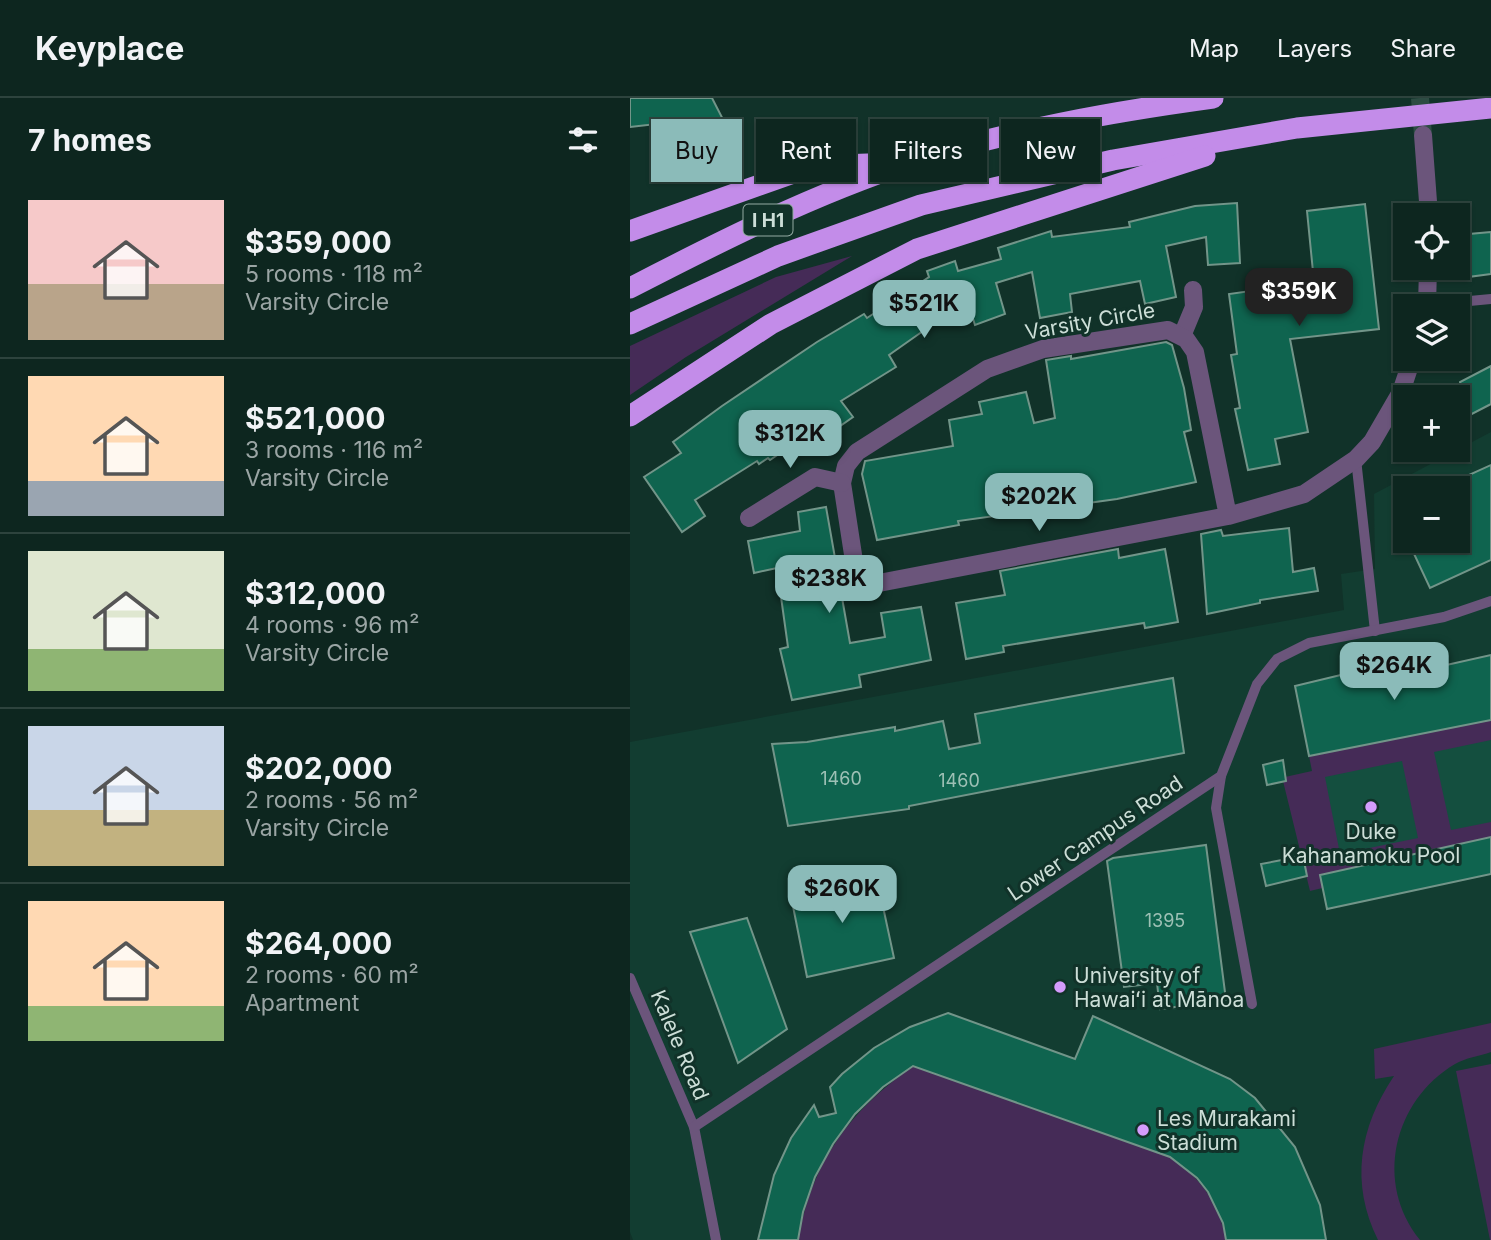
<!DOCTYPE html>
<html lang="en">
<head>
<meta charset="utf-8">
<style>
	body { margin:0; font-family:Inter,sans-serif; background:#162e28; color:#f1f3f6; height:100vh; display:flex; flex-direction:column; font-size:26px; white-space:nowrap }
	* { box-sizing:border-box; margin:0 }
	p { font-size:23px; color:#9aa5a4 }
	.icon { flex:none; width:38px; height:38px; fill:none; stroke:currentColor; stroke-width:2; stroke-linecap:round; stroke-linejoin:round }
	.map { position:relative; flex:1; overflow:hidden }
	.side { display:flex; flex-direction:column; background:#0d261f; width:630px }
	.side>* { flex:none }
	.hud { position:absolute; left:21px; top:21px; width:665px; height:63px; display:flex; gap:14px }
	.fabs { position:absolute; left:763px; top:105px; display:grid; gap:14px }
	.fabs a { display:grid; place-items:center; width:77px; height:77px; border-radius:0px; background:#0d261f; box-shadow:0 2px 5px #0004,0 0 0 2px #2d433d; font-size:35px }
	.price { position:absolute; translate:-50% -60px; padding:0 16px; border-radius:14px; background:#8bbbb9; color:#111; font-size:23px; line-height:46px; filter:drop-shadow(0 2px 4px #0008) }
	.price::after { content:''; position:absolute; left:50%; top:42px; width:21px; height:16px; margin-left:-10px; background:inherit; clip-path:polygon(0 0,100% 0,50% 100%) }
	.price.on { background:#222; color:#fff }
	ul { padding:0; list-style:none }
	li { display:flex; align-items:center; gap:21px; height:175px; padding:0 28px }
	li+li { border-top:2px solid #2d433d }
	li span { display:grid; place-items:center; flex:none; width:196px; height:140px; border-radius:0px; color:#555 }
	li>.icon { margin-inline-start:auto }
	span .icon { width:84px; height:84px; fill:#fffc; stroke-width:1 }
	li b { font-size:30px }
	h2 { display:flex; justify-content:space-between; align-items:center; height:84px; padding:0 28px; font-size:30px }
	.tag { padding:0 24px; border-radius:0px; background:#0d261f; box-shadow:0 2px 5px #0004,0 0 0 2px #2d433d; font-size:24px; line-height:63px }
	.tag.on { background:#8bbbb9; color:#111 }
	header { display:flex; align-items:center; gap:42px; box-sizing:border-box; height:98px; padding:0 35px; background:#0d261f; border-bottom:2px solid #2d433d }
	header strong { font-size:33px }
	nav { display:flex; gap:38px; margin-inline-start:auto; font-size:24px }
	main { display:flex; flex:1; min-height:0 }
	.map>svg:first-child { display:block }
</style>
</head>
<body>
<header>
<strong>Keyplace</strong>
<nav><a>Map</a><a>Layers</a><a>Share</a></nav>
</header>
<main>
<section class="side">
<h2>7 homes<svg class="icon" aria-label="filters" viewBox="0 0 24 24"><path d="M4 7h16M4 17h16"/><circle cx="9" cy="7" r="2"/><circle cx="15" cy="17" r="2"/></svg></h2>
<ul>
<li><span style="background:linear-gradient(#f6c9c9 60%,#b9a48a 0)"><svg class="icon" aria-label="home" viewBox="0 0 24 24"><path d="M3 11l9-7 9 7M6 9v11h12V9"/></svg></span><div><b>$359,000</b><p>5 rooms · 118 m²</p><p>Varsity Circle</p></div></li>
<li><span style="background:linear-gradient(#ffd9b3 75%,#9aa5b1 0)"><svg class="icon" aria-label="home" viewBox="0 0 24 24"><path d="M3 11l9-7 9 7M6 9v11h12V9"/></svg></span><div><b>$521,000</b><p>3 rooms · 116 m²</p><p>Varsity Circle</p></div></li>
<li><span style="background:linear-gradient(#dfe7d0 70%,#8fb573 0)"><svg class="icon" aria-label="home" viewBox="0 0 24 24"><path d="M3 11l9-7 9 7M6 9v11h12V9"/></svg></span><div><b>$312,000</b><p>4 rooms · 96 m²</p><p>Varsity Circle</p></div></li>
<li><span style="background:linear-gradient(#c9d6e8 60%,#c2b280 0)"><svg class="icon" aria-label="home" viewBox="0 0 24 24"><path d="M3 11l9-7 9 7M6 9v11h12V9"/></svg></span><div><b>$202,000</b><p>2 rooms · 56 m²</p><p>Varsity Circle</p></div></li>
<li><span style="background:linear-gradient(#ffd9b3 75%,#8fb573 0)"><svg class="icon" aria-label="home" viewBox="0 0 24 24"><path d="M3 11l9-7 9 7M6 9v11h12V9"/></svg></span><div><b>$264,000</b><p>2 rooms · 60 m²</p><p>Apartment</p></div></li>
</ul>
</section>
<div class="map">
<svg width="861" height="1142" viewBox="0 0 861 1142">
	<rect width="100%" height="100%" fill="#113229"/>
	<!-- built -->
	<path fill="#123d31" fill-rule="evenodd" d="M861,334V1142H3L0,1134V644L714,512L711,476L745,471L744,396ZM775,390H828V443H775Z"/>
	<!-- green -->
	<g fill="#452b57">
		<polygon points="222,158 56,259 0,297 0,248 146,179"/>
		<polygon points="861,616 861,739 707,773 709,786 680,793 653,683 655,679 682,673 679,658"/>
		<path d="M861,925V954C850,958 835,960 825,966C763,1003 744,1085 790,1142H748C720,1085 729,1030 764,978L745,981L744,951Z"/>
		<polygon points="861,966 861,1142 860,1142 826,973"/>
		<path d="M283,968L540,1059C571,1080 589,1105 596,1142H168C182,1063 219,1014 283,968Z"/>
	</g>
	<!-- water -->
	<g fill="#144f3f">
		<polygon points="861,642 861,724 821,732 804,654"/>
		<polygon points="772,663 788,740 710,756 695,679"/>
	</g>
	<!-- building -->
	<g fill="#0f644f" stroke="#729589" stroke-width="2">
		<polygon points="0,0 82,0 102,39 78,49 61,22 0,29"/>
		<polygon points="607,105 610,165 578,167 576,139 536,148 546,199 515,206 510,183 440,196 442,214 410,220 402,174 366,185 375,216 345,227 337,202 259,257 266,269 211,303 223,319 193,340 187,330 140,362 138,360 129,366 127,363 65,402 75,418 52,434 14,379 51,355 43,344 92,308 187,244 234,216 237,220 299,179 297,173 325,163 328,173 371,161 368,150 421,133 422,139 500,129 499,124 565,108"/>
		<polygon points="735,106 749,231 660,241 678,334 645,341 650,366 618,372 605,311 610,310 601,257 607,256 599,196 684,184 677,113"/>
		<polygon points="861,134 861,176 838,179 838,174 830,175 828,137"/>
		<polygon points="536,244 542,247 554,290 561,332 554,334 566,384 487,401 328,423 329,427 247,442 232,376 235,363 323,348 319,322 352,316 349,304 396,294 404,325 425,320 416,262 441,258 441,261"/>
		<polygon points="861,268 861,306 836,319 830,284"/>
		<polygon points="861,367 861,462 800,490 778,443 828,443 828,382"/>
		<polygon points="196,409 220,545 255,539 251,515 291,509 301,562 229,577 231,589 162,602 150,551 158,549 147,470 124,475 118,443 170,433 168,414"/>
		<polygon points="659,430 663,474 684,470 688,493 630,502 630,505 577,516 571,436 591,432 593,438"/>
		<polygon points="488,451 489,460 535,451 548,524 515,530 514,525 373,548 374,554 336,561 326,505 375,497 370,473"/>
		<polygon points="802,555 803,570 861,557 861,622 679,658 665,588"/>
		<polygon points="543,580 554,655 279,708 279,711 158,728 142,646 177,644 265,629 265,633 313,623 319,651 350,645 345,616"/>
		<polygon points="653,662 656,683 637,687 633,667"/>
		<polygon points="861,739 861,776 697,811 690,777"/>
		<polygon points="576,747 596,902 530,911 527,885 494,889 477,763 483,760"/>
		<polygon points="673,758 677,778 636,788 631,766"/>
		<polygon points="246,776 264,860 177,879 160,793"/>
		<polygon points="117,820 157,931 108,965 60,834"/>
		<polygon points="318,915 445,961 463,918 600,981 625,1000 665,1049 690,1107 696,1142 596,1142 593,1125 578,1094 567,1080 540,1059 283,968 253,989 225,1016 203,1046 185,1079 173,1114 168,1142 128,1142 144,1077 161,1040 184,1007 189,1019 206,1015 200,989 212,976 244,950 280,929"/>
	</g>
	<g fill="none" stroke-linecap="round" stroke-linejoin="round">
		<!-- street-tunnel -->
		<polyline stroke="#2d4c43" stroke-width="18" stroke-dasharray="18 9" stroke-linecap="butt" points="790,0 793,37"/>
		<!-- lane -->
		<g stroke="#6b557b" stroke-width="10">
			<polyline points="797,207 861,201"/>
			<polyline points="726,361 745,533"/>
			<polyline points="591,678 586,710 622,906"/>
			<polyline points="0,880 64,1029 86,1142"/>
			<polyline points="64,1029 591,678 627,586 647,561 679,545 814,519 861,503"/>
		</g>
		<!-- street -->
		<g stroke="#6b557b" stroke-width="18">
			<polyline points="793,37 799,117"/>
			<polyline points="797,208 798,170"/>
			<polyline points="552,238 564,209 563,192"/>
			<polyline points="598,418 565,254 556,241 538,232 413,251 357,271 227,354 216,368 212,385 228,489 598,418 674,396 726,361 742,344 771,294 782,261"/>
			<polyline points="119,420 185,379 212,385"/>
		</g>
		<!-- highway -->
		<g stroke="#c38ce9" stroke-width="21">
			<polyline points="0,133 183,68 265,65"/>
			<path d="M0,190C91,143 184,96 282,64C379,32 481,14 583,0"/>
			<polyline points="0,226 148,158 291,107 483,62 667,30 861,10"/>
			<polyline points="0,318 141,226 287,151 575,58"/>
		</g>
	</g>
	<!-- markers -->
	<g fill="#d49cfc" stroke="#113229" stroke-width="2.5">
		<circle cx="741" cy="709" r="7"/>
		<circle cx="430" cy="889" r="7"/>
		<circle cx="513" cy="1032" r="7"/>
	</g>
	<g text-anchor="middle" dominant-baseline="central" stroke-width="6" stroke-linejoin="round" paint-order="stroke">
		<!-- number labels -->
		<g font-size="18" fill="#9dc0b5">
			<text x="211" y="680">1460</text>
			<text x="329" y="682">1460</text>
			<text x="535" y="822">1395</text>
		</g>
		<!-- shield labels -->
		<rect fill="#113229" stroke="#94aaa3" stroke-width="2" x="113.5" y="106.5" width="49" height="31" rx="5"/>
		<g font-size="19" font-weight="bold" fill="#ccded7">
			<text x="138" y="122">I H1</text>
		</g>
		<!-- street labels -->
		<g font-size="21" fill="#ccded7" stroke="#113229">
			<text transform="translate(460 223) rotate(-10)">Varsity Circle</text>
			<text transform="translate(465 740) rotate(-34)">Lower Campus Road</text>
			<text transform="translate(50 947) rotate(67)">Kalele Road</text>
		</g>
		<!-- poi labels -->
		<g font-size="21" fill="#ccded7" stroke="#113229" text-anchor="start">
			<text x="741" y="733" text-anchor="middle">Duke<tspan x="741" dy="24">Kahanamoku Pool</tspan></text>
			<text x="444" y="877">University of<tspan x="444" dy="24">Hawaiʻi at Mānoa</tspan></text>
			<text x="527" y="1020">Les Murakami<tspan x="527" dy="24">Stadium</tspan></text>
		</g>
	</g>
</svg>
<div class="fabs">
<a><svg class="icon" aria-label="locate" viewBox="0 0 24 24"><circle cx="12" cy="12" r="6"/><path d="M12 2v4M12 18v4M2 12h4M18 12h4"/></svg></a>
<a><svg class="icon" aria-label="layers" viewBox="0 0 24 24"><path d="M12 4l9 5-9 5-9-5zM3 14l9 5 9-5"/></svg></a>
<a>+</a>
<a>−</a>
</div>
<b class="price on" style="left:669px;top:230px">$359K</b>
<b class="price" style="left:294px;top:242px">$521K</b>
<b class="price" style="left:160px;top:372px">$312K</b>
<b class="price" style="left:409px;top:435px">$202K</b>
<b class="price" style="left:199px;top:517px">$238K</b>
<b class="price" style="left:764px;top:604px">$264K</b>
<b class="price" style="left:212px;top:827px">$260K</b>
<div class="hud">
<a class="tag on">Buy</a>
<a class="tag">Rent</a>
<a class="tag">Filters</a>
<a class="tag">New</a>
</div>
</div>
</main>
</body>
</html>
